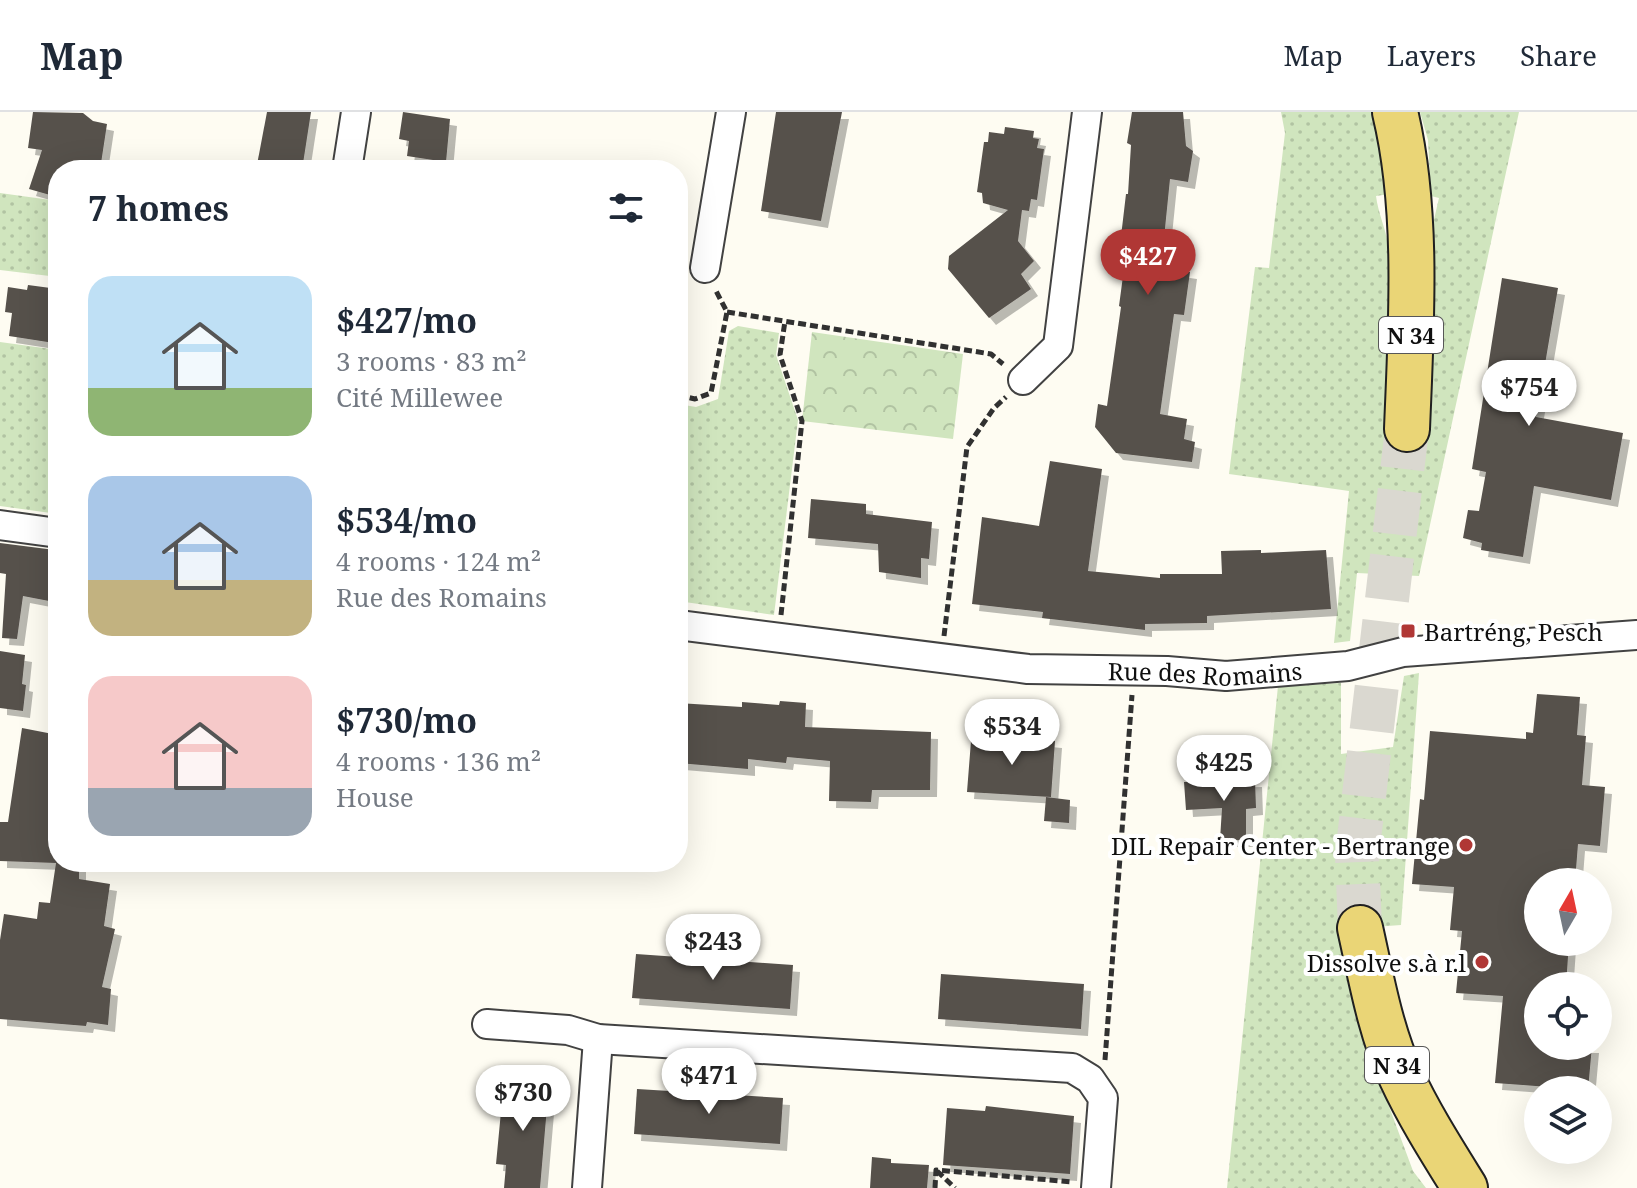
<!DOCTYPE html>
<html lang="en">
<head>
<meta charset="utf-8">
<style>
	body { margin:0; font-family:"Noto Serif",serif; background:#f2f2f3; color:#1f2937; height:100vh; display:flex; flex-direction:column; font-size:30px; white-space:nowrap }
	* { box-sizing:border-box; margin:0 }
	p { font-size:26px; color:#747a83 }
	.icon { flex:none; width:44px; height:44px; fill:none; stroke:currentColor; stroke-width:2; stroke-linecap:round; stroke-linejoin:round }
	.map { position:relative; flex:1; overflow:hidden }
	.details { position:absolute; left:48px; top:48px; width:640px; height:712px; display:flex; flex-direction:column; background:#fff; border-radius:32px; box-shadow:0 8px 32px #0002 }
	.details>* { flex:none }
	.needle { width:52px; rotate:9deg }
	.controls { position:absolute; left:1524px; top:756px; display:grid; gap:16px }
	.controls a { display:grid; place-items:center; width:88px; height:88px; border-radius:50%; background:#fff; box-shadow:0 8px 32px #0002; font-size:40px }
	.price { position:absolute; translate:-50% -68px; padding:0 18px; border-radius:28px; background:#fff; color:#222; font-size:26px; line-height:52px; filter:drop-shadow(0 2px 4px #0008) }
	.price::after { content:''; position:absolute; left:50%; top:48px; width:24px; height:18px; margin-left:-12px; background:inherit; clip-path:polygon(0 0,100% 0,50% 100%) }
	.price.active { background:#b03735; color:#fff }
	ul { padding:0; list-style:none }
	li { display:flex; align-items:center; gap:24px; height:200px; padding:0 40px }
	li span { display:grid; place-items:center; flex:none; width:224px; height:160px; border-radius:24px; color:#555 }
	li>.icon { margin-inline-start:auto }
	span .icon { width:96px; height:96px; fill:#fffc; stroke-width:1 }
	li b { font-size:34px }
	h2 { display:flex; justify-content:space-between; align-items:center; height:96px; padding:0 40px; font-size:34px }
	header { display:flex; align-items:center; gap:48px; box-sizing:border-box; height:112px; padding:0 40px; background:#fff; border-bottom:2px solid #e0e1e3 }
	header strong { font-size:38px }
	nav { display:flex; gap:44px; margin-inline-start:auto; font-size:28px }
	.map>svg:first-child { display:block }
</style>
</head>
<body>
<header>
<strong>Map</strong>
<nav><a>Map</a><a>Layers</a><a>Share</a></nav>
</header>
<div class="map">
<svg width="1637" height="1076" viewBox="0 0 1637 1076">
	<defs>
		<pattern id="grass-dots" width="8" height="8" patternUnits="userSpaceOnUse" patternTransform="scale(2)"><rect width="8" height="8" fill="#d0e5be"/><path d="M2 2h.1M6 6h.1" fill="none" stroke="#b1c3a2" stroke-width="1.8" stroke-linecap="round"/></pattern>
		<pattern id="park-crowns" width="20" height="18" patternUnits="userSpaceOnUse" patternTransform="scale(2)"><rect width="20" height="18" fill="#d0e5be"/><path d="M2 6a3 3 0 1 1 6 0M12 15a3 3 0 1 1 6 0" fill="none" stroke="#b1c3a2"/></pattern>
		<filter id="shadow"><feDropShadow dx="7" dy="7" stdDeviation="0" flood-color="#0004"/></filter>
	</defs>
	<rect width="100%" height="100%" fill="#fefcf2"/>
	<!-- grass -->
	<g fill="url(#grass-dots)">
		<path d="M1281,0H1371L1382,40L1389,82L1376,84C1378,101 1386,117 1388,133C1395,193 1388,256 1385,316L1428,321L1433,212L1429,129L1439,86L1431,84L1428,28L1420,0H1519L1419,464L1357,461L1350,529L1334,531L1349,379L1229,362L1255,155L1269,156L1285,21Z"/>
		<polygon points="0,81 58,89 58,165 0,158"/>
		<polygon points="738,214 779,221 776,243 798,308 774,503 678,489 678,292 696,295 718,287 729,219"/>
		<polygon points="0,230 58,238 58,402 0,394"/>
		<polygon points="1419,561 1401,813 1360,816 1343,831 1355,903 1413,1059 1426,1076 1227,1076 1278,574 1341,571 1341,642 1393,635 1404,564"/>
	</g>
	<!-- park -->
	<polygon fill="url(#park-crowns)" points="812,220 963,242 953,327 802,309"/>
	<!-- building -->
	<g fill="#56514c" filter="url(#shadow)">
		<polygon points="33,0 83,1 93,9 107,12 100,58 58,58 58,79 51,78 50,83 29,77 42,38 28,36"/>
		<polygon points="267,0 311,0 302,58 256,58"/>
		<polygon points="403,0 450,7 446,50 407,44 409,29 399,27"/>
		<polygon points="776,0 842,0 821,109 761,99"/>
		<polygon points="1132,0 1183,0 1186,34 1193,39 1188,70 1170,67 1161,156 1190,160 1184,203 1174,202 1160,302 1187,307 1184,327 1195,330 1192,350 1116,341 1095,315 1098,292 1107,294 1121,195 1119,194 1127,134 1120,133 1126,82 1128,82 1131,33 1127,31"/>
		<polygon points="1005,15 1034,19 1033,26 1039,27 1037,36 1044,37 1037,88 1031,87 1029,99 1022,98 1018,129 1034,149 1021,162 1031,177 989,206 948,157 949,144 1008,98 983,91 982,81 977,80 984,30 988,30 989,20 1004,22"/>
		<polygon points="1502,166 1558,176 1536,305 1623,321 1611,388 1534,374 1523,445 1481,438 1482,431 1463,426 1468,398 1479,399 1486,360 1472,357"/>
		<polygon points="28,173 58,177 54,231 9,224 12,201 5,200 8,175 27,178"/>
		<polygon points="1050,349 1102,357 1088,459 1160,466 1160,462 1222,462 1221,439 1261,438 1261,441 1326,438 1331,497 1207,504 1207,511 1145,512 1145,518 1042,506 1043,500 972,492 982,405 1039,414"/>
		<polygon points="811,387 866,392 866,402 932,410 929,447 921,446 921,466 879,460 878,432 808,426"/>
		<polygon points="0,431 55,438 49,489 23,484 17,527 2,526 6,462 0,461"/>
		<polygon points="0,539 25,543 22,572 26,573 23,599 0,596"/>
		<polygon points="1537,582 1580,585 1577,623 1586,624 1582,673 1605,675 1600,734 1578,732 1575,770 1538,770 1538,830 1569,830 1566,874 1538,874 1538,934 1592,934 1588,978 1495,971 1503,884 1456,881 1462,819 1450,818 1454,775 1412,772 1420,687 1424,688 1430,619 1526,627 1526,620 1533,621"/>
		<polygon points="780,589 806,591 805,615 931,620 930,678 872,678 871,690 829,689 830,649 787,645 786,651 748,647 748,657 678,651 678,591 742,595 742,590 779,593"/>
		<polygon points="22,616 58,623 58,662 53,701 58,702 58,750 79,750 79,767 110,772 104,814 115,817 102,875 111,877 108,913 87,910 86,914 0,907 0,828 4,802 37,807 39,790 50,791 56,751 0,749 0,710 8,710"/>
		<polygon points="999,624 1055,629 1051,685 967,680 971,629 998,630"/>
		<polygon points="1255,668 1256,696 1246,697 1246,728 1220,728 1222,696 1186,698 1184,670"/>
		<polygon points="1046,685 1070,688 1069,711 1044,709"/>
		<polygon points="636,842 793,853 790,897 632,886"/>
		<polygon points="941,862 1084,872 1081,917 938,907"/>
		<polygon points="504,968 549,972 540,1076 504,1076 506,1053 496,1052"/>
		<polygon points="637,977 783,986 780,1032 634,1022"/>
		<polygon points="986,994 1074,1004 1070,1062 943,1053 947,996 985,999"/>
		<polygon points="872,1045 891,1047 891,1051 929,1053 927,1076 870,1076"/>
	</g>
	<g fill="none" stroke-linecap="round" stroke-linejoin="round">
		<!-- primary-tunnel -->
		<polyline stroke="#dad8d0" stroke-width="44" stroke-dasharray="44 22" stroke-linecap="butt" points="1360,816 1357,743 1407,317"/>
		<!-- minor casing -->
		<g stroke="#424242" stroke-width="32">
			<g id="minor">
				<polyline points="347,58 356,0"/>
				<polyline points="705,156 731,0"/>
				<polyline points="1023,268 1058,234 1087,0"/>
				<polyline points="0,413 58,421"/>
				<path id="s1" d="M678,513L1028,557L1167,559L1226,564L1348,554L1403,540L1637,523"/>
				<polyline points="487,912 568,918 598,927 1072,956 1090,967 1103,986 1096,1076"/>
				<polyline points="587,1076 598,927"/>
			</g>
		</g>
		<!-- primary casing -->
		<g stroke="#202020" stroke-width="48">
			<g id="primary">
				<path d="M1395,0C1419,99 1411,216 1407,317"/>
				<path d="M1360,816C1371,865 1380,918 1401,964C1419,1003 1442,1039 1465,1076"/>
			</g>
		</g>
		<!-- path -->
		<g stroke="#313131" stroke-width="5" stroke-dasharray="8 4" stroke-linecap="butt">
			<polyline points="727,200 991,242 1003,252"/>
			<polyline points="678,283 695,287 711,281 727,200 715,177"/>
			<polyline points="781,503 802,309 780,243 785,209"/>
			<polyline points="944,524 967,335 994,296 1006,285"/>
			<polyline points="1105,948 1132,583"/>
			<polyline points="937,1059 955,1076"/>
			<polyline points="935,1076 936,1058 1073,1070"/>
		</g>
		<!-- minor -->
		<use href="#minor" stroke="#fff" stroke-width="28"/>
		<!-- primary -->
		<use href="#primary" stroke="#ead576" stroke-width="44"/>
	</g>
	<!-- markers -->
	<g fill="#b03735" stroke="#fff" stroke-width="3">
		<rect x="1400" y="511" width="16" height="16" rx="4"/>
		<circle cx="1466" cy="733" r="8"/>
		<circle cx="1482" cy="850" r="8"/>
	</g>
	<g text-anchor="middle" dominant-baseline="central" stroke-width="8" stroke-linejoin="round" paint-order="stroke">
		<!-- shield labels -->
		<g fill="#fff" stroke="#575757" stroke-width="2">
			<rect x="1379" y="205" width="64" height="36" rx="6"/>
			<rect x="1365" y="935" width="64" height="36" rx="6"/>
		</g>
		<g font-size="22" font-weight="bold" fill="#0f0f0f">
			<text x="1411" y="223">N 34</text>
			<text x="1397" y="953">N 34</text>
		</g>
		<!-- poi labels -->
		<g font-size="24" fill="#0f0f0f" stroke="#fff" text-anchor="end">
			<text x="1424" y="519" text-anchor="start">Bartréng, Pesch</text>
			<text x="1450" y="733">DIL Repair Center - Bertrange</text>
			<text x="1466" y="850">Dissolve s.à r.l</text>
		</g>
		<!-- street labels -->
		<g font-size="24" fill="#0f0f0f" stroke="#fff">
			<text stroke="none"><textPath href="#s1" startOffset="530">Rue des Romains</textPath></text>
		</g>
	</g>
</svg>
<div class="controls">
<a><svg class="needle" viewBox="-14 -14 28 28"><path d="M0-13l5 13h-10z" fill="#e53935"/><path d="M0 13l5-13h-10z" fill="#747a83"/></svg></a>
<a><svg class="icon" aria-label="locate" viewBox="0 0 24 24"><circle cx="12" cy="12" r="6"/><path d="M12 2v4M12 18v4M2 12h4M18 12h4"/></svg></a>
<a><svg class="icon" aria-label="layers" viewBox="0 0 24 24"><path d="M12 4l9 5-9 5-9-5zM3 14l9 5 9-5"/></svg></a>
</div>
<b class="price active" style="left:1148px;top:185px">$427</b>
<b class="price" style="left:1529px;top:316px">$754</b>
<b class="price" style="left:1012px;top:655px">$534</b>
<b class="price" style="left:1224px;top:691px">$425</b>
<b class="price" style="left:713px;top:870px">$243</b>
<b class="price" style="left:709px;top:1004px">$471</b>
<b class="price" style="left:523px;top:1021px">$730</b>
<section class="details">
<h2>7 homes<svg class="icon" aria-label="filters" viewBox="0 0 24 24"><path d="M4 7h16M4 17h16"/><circle cx="9" cy="7" r="2"/><circle cx="15" cy="17" r="2"/></svg></h2>
<ul>
<li><span style="background:linear-gradient(#bfe0f5 70%,#8fb573 0)"><svg class="icon" aria-label="home" viewBox="0 0 24 24"><path d="M3 11l9-7 9 7M6 9v11h12V9"/></svg></span><div><b>$427/mo</b><p>3 rooms · 83 m²</p><p>Cité Millewee</p></div></li>
<li><span style="background:linear-gradient(#a9c7e8 65%,#c2b280 0)"><svg class="icon" aria-label="home" viewBox="0 0 24 24"><path d="M3 11l9-7 9 7M6 9v11h12V9"/></svg></span><div><b>$534/mo</b><p>4 rooms · 124 m²</p><p>Rue des Romains</p></div></li>
<li><span style="background:linear-gradient(#f6c9c9 70%,#9aa5b1 0)"><svg class="icon" aria-label="home" viewBox="0 0 24 24"><path d="M3 11l9-7 9 7M6 9v11h12V9"/></svg></span><div><b>$730/mo</b><p>4 rooms · 136 m²</p><p>House</p></div></li>
</ul>
</section>
</div>
</body>
</html>
